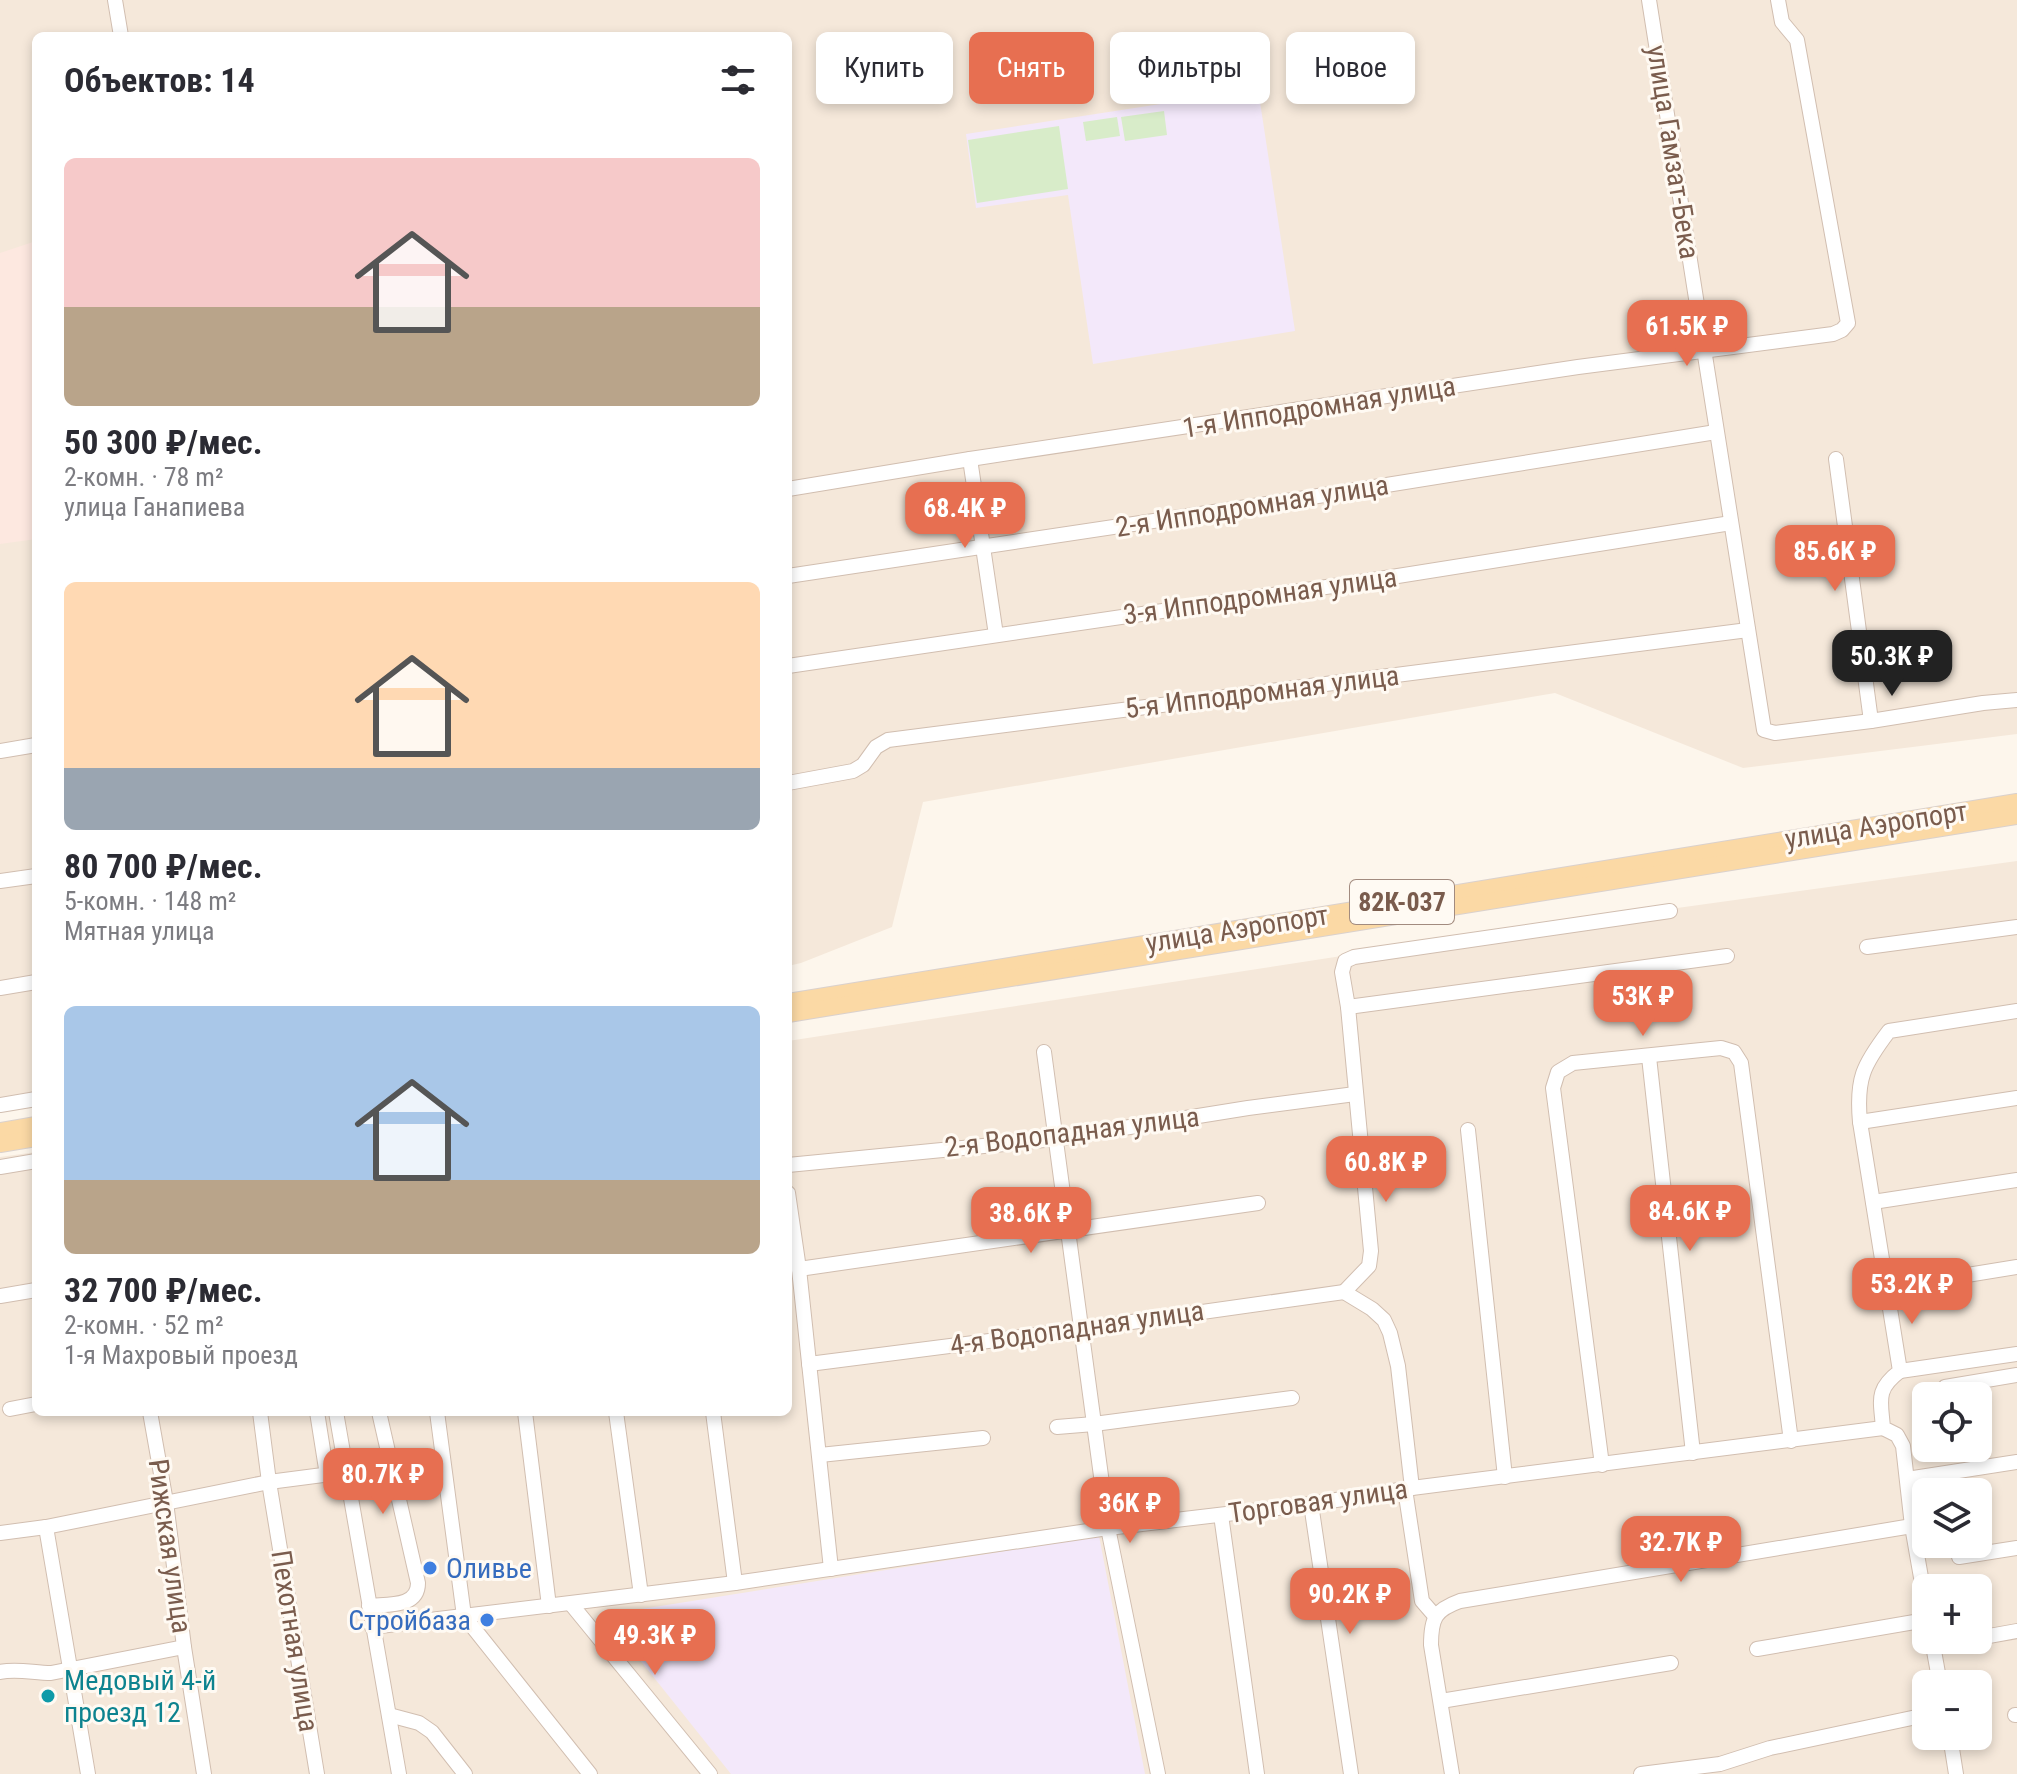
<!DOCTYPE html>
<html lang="ru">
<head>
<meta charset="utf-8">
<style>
	body { margin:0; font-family:"Roboto Condensed",sans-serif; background:#f7f7f7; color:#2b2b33; height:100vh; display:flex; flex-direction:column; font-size:30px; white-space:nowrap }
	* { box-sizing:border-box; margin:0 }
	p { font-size:26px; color:#7c7c81 }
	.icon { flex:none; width:44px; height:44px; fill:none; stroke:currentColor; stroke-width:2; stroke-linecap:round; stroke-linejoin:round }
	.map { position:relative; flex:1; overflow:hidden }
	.panel { position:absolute; left:32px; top:32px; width:760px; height:1384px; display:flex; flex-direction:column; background:#fff; border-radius:12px; box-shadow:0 4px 12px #0003 }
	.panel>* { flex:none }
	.banner { position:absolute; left:816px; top:32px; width:760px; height:72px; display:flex; gap:16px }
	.fabs { position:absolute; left:1912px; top:1382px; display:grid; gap:16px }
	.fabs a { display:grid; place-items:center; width:80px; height:80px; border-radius:12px; background:#fff; box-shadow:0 4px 12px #0003; font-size:40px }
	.price { position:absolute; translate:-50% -68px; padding:0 18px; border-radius:16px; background:#e76f51; color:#fff; font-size:26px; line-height:52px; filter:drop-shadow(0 2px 4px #0008) }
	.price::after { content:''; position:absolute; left:50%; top:48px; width:24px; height:18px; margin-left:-12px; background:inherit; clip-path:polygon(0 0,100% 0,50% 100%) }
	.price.selected { background:#222; color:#fff }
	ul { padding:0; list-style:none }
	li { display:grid; align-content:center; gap:16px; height:424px; padding:0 32px }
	li span { display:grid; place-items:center; height:248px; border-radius:12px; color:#555 }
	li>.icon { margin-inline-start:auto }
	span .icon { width:144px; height:144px; fill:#fffc; stroke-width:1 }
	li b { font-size:34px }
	h2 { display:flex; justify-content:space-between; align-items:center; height:96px; padding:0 32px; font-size:34px }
	.tag { padding:0 28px; border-radius:12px; background:#fff; box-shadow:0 4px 12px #0003; font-size:28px; line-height:72px }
	.tag.selected { background:#e76f51; color:#fff }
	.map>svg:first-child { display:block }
</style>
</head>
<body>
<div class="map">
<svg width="2017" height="1774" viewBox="0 0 2017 1774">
	<rect width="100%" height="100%" fill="#fdf6ec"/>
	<!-- residential -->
	<g fill="#f5e8da" fill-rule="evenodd">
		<polygon points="0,0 2017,0 2017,734 1743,768 1555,693 923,802 892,927 801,963 788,966 788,36 36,36 36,1094 0,1100"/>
		<path d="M2017,861V1774H0V1157L36,1152V1412H788V1041L1439,941ZM1926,1396H1978V1448H1926ZM1926,1492H1978V1544H1926ZM1926,1588H1978V1640H1926ZM1926,1684H1978V1736H1926Z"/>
	</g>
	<!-- commercial -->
	<polygon fill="#fde8e0" points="36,241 36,539 0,544 0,253"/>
	<!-- education -->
	<g fill="#f3e8fa">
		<polygon points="1258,89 1295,331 1093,364 1068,195 976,208 966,134"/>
		<polygon points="1099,1536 1145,1774 731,1774 604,1615"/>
	</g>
	<!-- green -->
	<g fill="#d8ecc9">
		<polygon points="1164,111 1167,135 1125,141 1121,117"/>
		<polygon points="1117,117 1120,136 1086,141 1083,122"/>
		<polygon points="1059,126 1068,189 977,203 968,140"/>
	</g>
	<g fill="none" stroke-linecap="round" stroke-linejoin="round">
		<!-- minor casing -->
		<g stroke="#d1beb0" stroke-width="16">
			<g id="minor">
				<polyline points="115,0 121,36"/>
				<polyline points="1649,0 1764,730 1775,733 1871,721 1983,703 2017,700"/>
				<polyline points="970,459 996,635"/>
				<polyline points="1836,459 1871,721"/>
				<polyline points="788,489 970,459 1578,367 1833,334 1842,330 1848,323 1797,40 1782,22 1778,0"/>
				<polyline points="788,576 1293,500 1716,432"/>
				<polyline points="788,666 1360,582 1731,523"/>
				<polyline points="0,751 36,745"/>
				<polyline points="788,783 853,771 863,765 876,747 888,740 1748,630"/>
				<polyline points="0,881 36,876"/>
				<polyline points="1867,947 2017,927"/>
				<polyline points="0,988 36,982"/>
				<polyline points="1348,1007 1727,956"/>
				<polyline points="1044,1052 1108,1528 1158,1774"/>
				<polyline points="1649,1057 1693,1453"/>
				<polyline points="0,1105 36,1099"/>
				<polyline points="1860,1122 2017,1098"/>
				<polyline points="1468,1130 1505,1477"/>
				<polyline points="788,1165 1055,1139 1248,1108 1355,1094"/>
				<polyline points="0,1167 36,1161"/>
				<polyline points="788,1193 799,1269 831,1569"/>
				<polyline points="1873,1202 2017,1180"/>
				<polyline points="799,1269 1258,1203"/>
				<polyline points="1887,1288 2017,1267"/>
				<polyline points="1344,1292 1369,1266 1371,1251 1348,1007 1342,972 1345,961 1354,957 1670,911"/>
				<polyline points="1344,1292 1372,1309 1384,1320 1390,1333 1398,1366 1412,1488"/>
				<polyline points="0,1296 36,1290"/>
				<polyline points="809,1364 1082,1329 1344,1292"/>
				<polyline points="1900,1371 2017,1354"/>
				<polyline points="1945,1387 2017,1375"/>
				<polyline points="10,1409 36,1404"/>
				<polyline points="150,1412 166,1502 184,1647 204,1774"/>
				<polyline points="260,1412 269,1482 317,1774"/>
				<polyline points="317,1412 327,1475"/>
				<polyline points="336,1412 399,1774"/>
				<polyline points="437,1412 464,1616 590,1774"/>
				<polyline points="525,1412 549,1606"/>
				<polyline points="616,1412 641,1595"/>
				<polyline points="713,1412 735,1583"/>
				<polyline points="1057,1427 1094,1424 1292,1398"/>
				<polyline points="820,1455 983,1438"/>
				<polyline points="1602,1465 1553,1088 1558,1072 1573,1063 1721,1048 1734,1052 1741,1063 1791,1441"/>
				<polyline points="1907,1479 2017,1462"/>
				<polyline points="1405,1489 1422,1601 1435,1616"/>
				<polyline points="1311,1504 1351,1774"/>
				<polyline points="1221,1515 1257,1774"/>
				<polyline points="46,1527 88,1774"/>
				<polyline points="0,1533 46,1527 269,1482 346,1472"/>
				<polyline points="1959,1557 2017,1548"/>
				<polyline points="571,1604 710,1774"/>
				<path d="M369,1606C387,1604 418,1608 418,1583L379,1412"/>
				<path d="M1926,1606L1912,1526L1903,1446L1897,1435L1883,1428C1881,1400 1875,1390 1900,1371L1860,1122C1856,1079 1863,1065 1889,1031L2017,1011"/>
				<polyline points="372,1627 735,1583 1108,1528 1311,1504 1412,1488 1883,1428"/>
				<polyline points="1978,1638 2017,1631"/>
				<polyline points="1932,1640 1940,1684"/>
				<polyline points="1757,1649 1926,1620"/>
				<path d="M0,1672C16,1668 34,1673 51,1673L184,1647"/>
				<polyline points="1441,1701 1671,1663"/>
				<polyline points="389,1715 419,1723 432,1732 465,1774"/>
				<polyline points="2015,1715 2017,1715"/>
				<polyline points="1950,1736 1956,1774"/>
				<path d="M1452,1774L1431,1645C1431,1618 1435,1610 1460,1601L1912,1526"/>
				<polyline points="1641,1774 1720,1764 1770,1748 1926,1715"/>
			</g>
		</g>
		<!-- major casing -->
		<g stroke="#dad1cd" stroke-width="18">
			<g id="major">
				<polyline points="788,1002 2017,802"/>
				<polyline points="788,1014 2017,816"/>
				<polyline points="0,1131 36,1125"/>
				<polyline points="0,1144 36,1138"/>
			</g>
		</g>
		<!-- minor -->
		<use href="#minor" stroke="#fff" stroke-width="14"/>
		<!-- major -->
		<use href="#major" stroke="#fbd9a5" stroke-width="16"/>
	</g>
	<!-- markers -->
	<g fill="#3f7fe0" stroke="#fffaf3" stroke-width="3">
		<circle cx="430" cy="1568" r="8"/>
		<circle cx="487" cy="1620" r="8"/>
	</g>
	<circle fill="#0f9aa8" stroke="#fffaf3" stroke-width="3" cx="48" cy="1696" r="8"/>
	<g text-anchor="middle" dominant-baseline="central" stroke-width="6" stroke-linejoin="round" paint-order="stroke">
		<!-- shield labels -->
		<rect fill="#fffaf3" stroke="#a28b7f" stroke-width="2" x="1350" y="880" width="104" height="44" rx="6"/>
		<g font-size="26" font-weight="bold" fill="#7a5c4d">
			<text x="1402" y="902">82К-037</text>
		</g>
		<!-- street labels -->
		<g font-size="28" fill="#7a5c4d" stroke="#fffaf3">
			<text transform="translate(1673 152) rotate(81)">улица Гамзат-Бека</text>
			<text transform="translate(1319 407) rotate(-9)">1-я Ипподромная улица</text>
			<text transform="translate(1252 506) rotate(-9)">2-я Ипподромная улица</text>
			<text transform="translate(1260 596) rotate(-8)">3-я Ипподромная улица</text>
			<text transform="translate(1262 692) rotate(-7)">5-я Ипподромная улица</text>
			<text transform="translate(1876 825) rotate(-9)">улица Аэропорт</text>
			<text transform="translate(1237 929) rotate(-9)">улица Аэропорт</text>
			<text transform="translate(1072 1132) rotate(-7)">2-я Водопадная улица</text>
			<text transform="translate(1077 1328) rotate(-8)">4-я Водопадная улица</text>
			<text transform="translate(1318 1501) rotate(-8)">Торговая улица</text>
			<text transform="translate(170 1546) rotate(82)">Рижская улица</text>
			<text transform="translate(295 1641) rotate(81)">Пехотная улица</text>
		</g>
		<!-- shop labels -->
		<g font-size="28" fill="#366cbe" stroke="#fffaf3" text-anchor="start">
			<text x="446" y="1568">Оливье</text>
			<text x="471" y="1620" text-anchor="end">Стройбаза</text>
		</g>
		<!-- culture labels -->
		<g font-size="28" fill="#0d838f" stroke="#fffaf3" text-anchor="start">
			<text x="64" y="1680">Медовый 4-й<tspan x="64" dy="32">проезд 12</tspan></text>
		</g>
	</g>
</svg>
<div class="fabs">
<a><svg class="icon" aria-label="locate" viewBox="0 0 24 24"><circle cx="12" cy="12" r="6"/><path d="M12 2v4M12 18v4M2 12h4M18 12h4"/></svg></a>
<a><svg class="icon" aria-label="layers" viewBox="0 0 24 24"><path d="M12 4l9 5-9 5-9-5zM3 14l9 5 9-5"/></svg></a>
<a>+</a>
<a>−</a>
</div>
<b class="price" style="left:1687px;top:368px">61.5K ₽</b>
<b class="price" style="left:965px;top:550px">68.4K ₽</b>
<b class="price" style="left:1835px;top:593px">85.6K ₽</b>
<b class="price selected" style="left:1892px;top:698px">50.3K ₽</b>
<b class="price" style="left:1643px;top:1038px">53K ₽</b>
<b class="price" style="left:1386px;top:1204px">60.8K ₽</b>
<b class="price" style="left:1690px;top:1253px">84.6K ₽</b>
<b class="price" style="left:1031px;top:1255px">38.6K ₽</b>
<b class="price" style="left:1912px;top:1326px">53.2K ₽</b>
<b class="price" style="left:383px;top:1516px">80.7K ₽</b>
<b class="price" style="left:1130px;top:1545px">36K ₽</b>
<b class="price" style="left:1681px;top:1584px">32.7K ₽</b>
<b class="price" style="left:1350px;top:1636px">90.2K ₽</b>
<b class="price" style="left:655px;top:1677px">49.3K ₽</b>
<div class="banner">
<a class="tag">Купить</a>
<a class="tag selected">Снять</a>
<a class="tag">Фильтры</a>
<a class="tag">Новое</a>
</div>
<section class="panel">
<h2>Объектов: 14<svg class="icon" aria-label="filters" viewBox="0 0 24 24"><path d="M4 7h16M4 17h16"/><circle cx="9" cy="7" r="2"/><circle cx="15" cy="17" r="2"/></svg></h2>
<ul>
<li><span style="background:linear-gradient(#f6c9c9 60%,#b9a48a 0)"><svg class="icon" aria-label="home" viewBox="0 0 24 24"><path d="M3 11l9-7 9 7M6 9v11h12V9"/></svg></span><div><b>50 300 ₽/мес.</b><p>2-комн. · 78 m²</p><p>улица Ганапиева</p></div></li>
<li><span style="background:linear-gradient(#ffd9b3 75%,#9aa5b1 0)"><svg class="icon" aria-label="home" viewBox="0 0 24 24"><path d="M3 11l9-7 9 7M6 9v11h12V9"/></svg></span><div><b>80 700 ₽/мес.</b><p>5-комн. · 148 m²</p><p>Мятная улица</p></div></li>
<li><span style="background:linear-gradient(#a9c7e8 70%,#b9a48a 0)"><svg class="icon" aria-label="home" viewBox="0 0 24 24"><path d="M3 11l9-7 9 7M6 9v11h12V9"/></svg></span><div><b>32 700 ₽/мес.</b><p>2-комн. · 52 m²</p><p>1-я Махровый проезд</p></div></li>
</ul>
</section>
</div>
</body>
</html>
